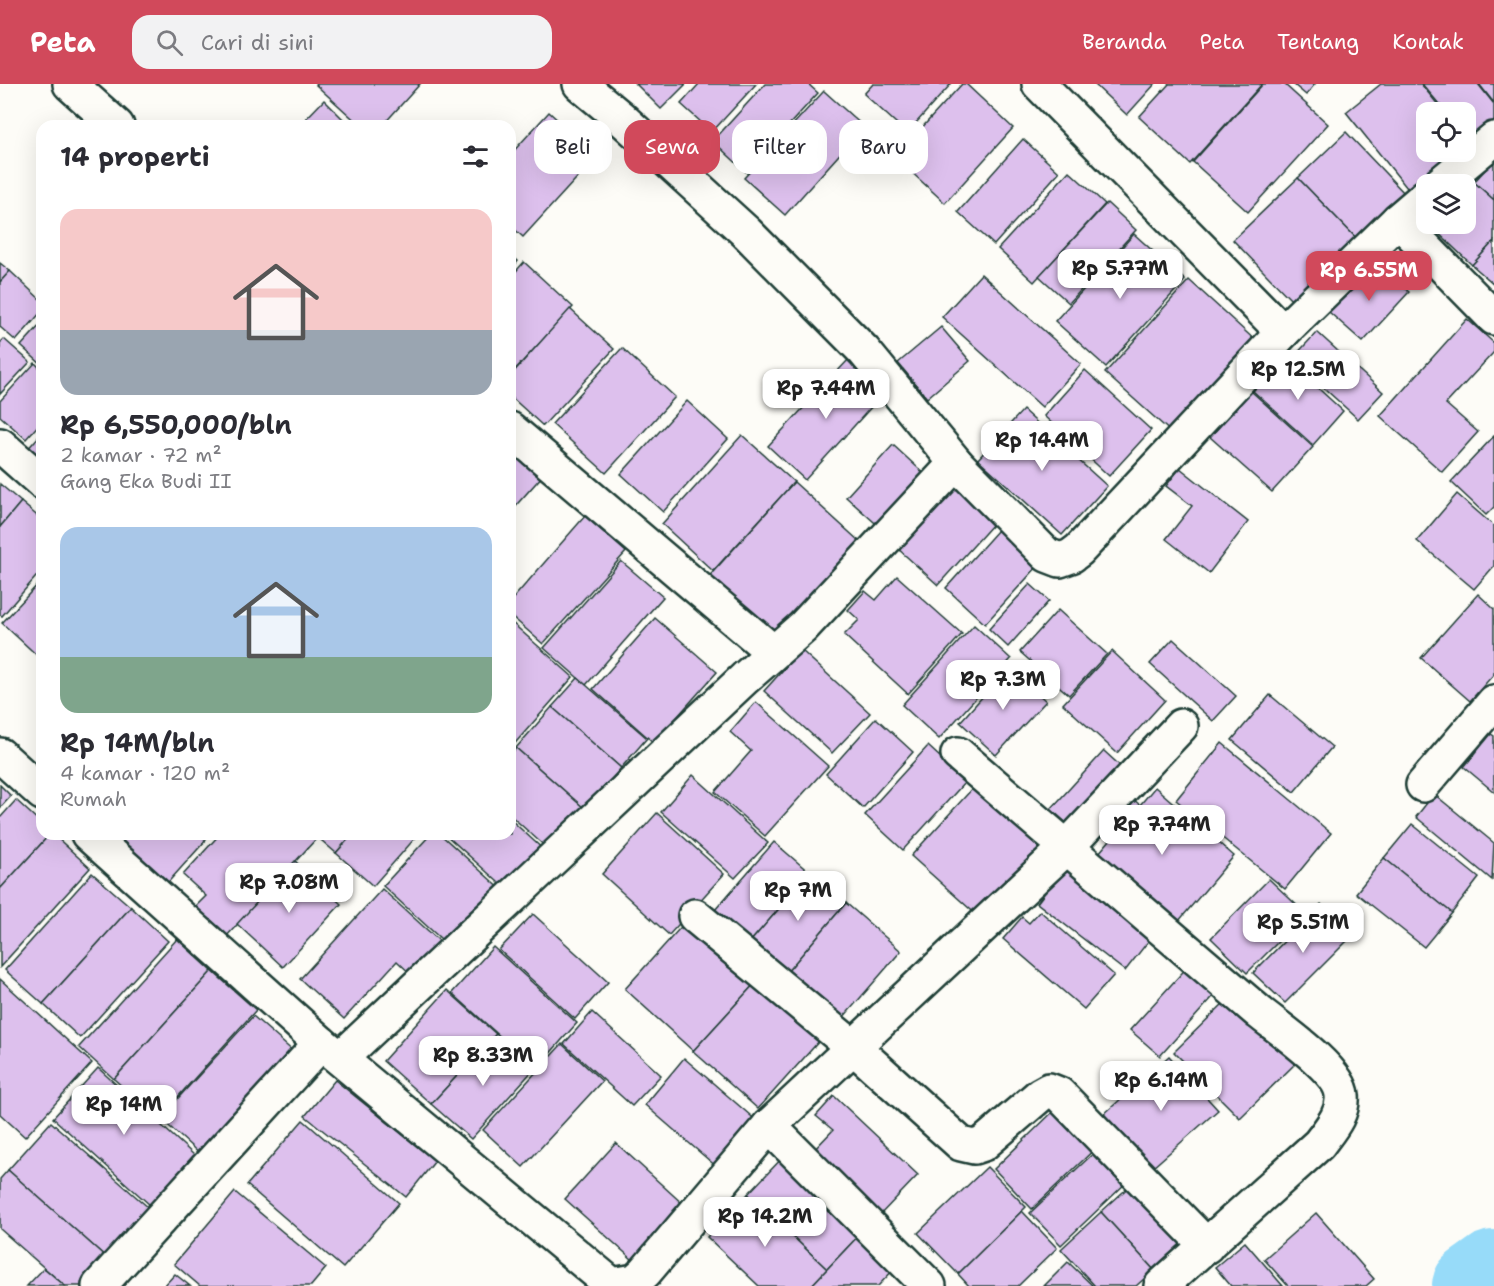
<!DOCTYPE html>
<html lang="id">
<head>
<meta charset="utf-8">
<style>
	body { margin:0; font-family:"Shantell Sans",sans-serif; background:#f2f2f3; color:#2b2b33; height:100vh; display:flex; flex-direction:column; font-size:22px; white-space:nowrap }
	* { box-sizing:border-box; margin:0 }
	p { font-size:20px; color:#7c7c81 }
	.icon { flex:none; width:33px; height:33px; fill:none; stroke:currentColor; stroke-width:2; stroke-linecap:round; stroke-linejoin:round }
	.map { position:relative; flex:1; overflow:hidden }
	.panel { position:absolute; left:36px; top:36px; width:480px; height:720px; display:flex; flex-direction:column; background:#fff; border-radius:18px; box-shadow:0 6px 24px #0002 }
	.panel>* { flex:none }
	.top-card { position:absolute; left:534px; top:36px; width:570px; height:54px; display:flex; gap:12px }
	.fabs { position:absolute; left:1416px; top:18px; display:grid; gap:12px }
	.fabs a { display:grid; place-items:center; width:60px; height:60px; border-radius:12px; background:#fff; box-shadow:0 6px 24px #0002; font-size:30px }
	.price { position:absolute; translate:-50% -51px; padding:0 14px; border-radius:12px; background:#fff; color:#222; font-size:20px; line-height:39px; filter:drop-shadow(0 2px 3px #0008) }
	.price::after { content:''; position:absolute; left:50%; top:36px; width:18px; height:14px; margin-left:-9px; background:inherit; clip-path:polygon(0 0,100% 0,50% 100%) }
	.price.current { background:#d1495b; color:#fff }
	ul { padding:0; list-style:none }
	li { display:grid; align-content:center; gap:12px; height:318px; padding:0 24px }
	li span { display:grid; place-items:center; height:186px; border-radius:18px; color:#555 }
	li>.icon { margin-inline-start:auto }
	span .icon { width:108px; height:108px; fill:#fffc; stroke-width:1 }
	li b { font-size:26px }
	h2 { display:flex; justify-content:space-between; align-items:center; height:72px; padding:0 24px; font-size:26px }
	.tag { padding:0 21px; border-radius:18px; background:#fff; box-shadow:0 6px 24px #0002; font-size:21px; line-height:54px }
	.tag.current { background:#d1495b; color:#fff }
	header { display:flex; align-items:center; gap:36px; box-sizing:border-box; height:84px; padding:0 30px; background:#d1495b; color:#fff }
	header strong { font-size:28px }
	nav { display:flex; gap:33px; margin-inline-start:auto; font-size:21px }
	.search { width:420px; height:54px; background:#f2f2f3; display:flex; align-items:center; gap:15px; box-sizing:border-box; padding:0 21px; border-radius:18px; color:#7c7c81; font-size:22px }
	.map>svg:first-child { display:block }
</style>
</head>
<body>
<header>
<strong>Peta</strong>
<div class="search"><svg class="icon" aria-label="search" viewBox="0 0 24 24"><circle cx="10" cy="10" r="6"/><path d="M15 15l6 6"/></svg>Cari di sini</div>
<nav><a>Beranda</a><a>Peta</a><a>Tentang</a><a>Kontak</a></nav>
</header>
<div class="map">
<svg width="1494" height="1202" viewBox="0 0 1494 1202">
	<rect width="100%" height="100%" fill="#fdfcf7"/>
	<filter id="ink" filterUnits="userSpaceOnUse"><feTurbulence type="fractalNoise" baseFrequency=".0167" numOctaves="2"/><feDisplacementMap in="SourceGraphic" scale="12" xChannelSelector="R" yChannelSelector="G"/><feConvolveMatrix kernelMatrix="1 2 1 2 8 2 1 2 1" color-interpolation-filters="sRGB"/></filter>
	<g filter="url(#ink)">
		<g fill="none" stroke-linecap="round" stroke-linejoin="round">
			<!-- river -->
			<polyline stroke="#97dbf9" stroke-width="82" points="1473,1202 1494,1187"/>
		</g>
		<!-- building -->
		<g fill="#ddc0ed" stroke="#1f3d34" stroke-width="1.5">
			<polygon points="317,0 420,0 382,42 361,42 316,1"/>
			<polygon points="636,0 686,0 661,25"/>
			<polygon points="699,0 756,0 712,48 681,20"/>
			<polygon points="765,0 808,0 818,9 746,88 713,57"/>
			<polygon points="873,0 951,0 907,49 864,10"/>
			<polygon points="962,0 966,0 1013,44 945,119 895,73"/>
			<polygon points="1094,0 1155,0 1127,31"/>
			<polygon points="1169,0 1262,0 1190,80 1139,33"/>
			<polygon points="1263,0 1284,0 1328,40 1248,128 1193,78"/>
			<polygon points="1293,0 1315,0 1306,11"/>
			<polygon points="1381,0 1421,0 1444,28 1426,28 1426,68 1463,68 1411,109 1346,28"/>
			<polygon points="1422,0 1478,0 1494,20 1494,44 1473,62 1466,52 1466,28 1446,28"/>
			<polygon points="1479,0 1494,0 1494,19"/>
			<polygon points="824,7 864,43 785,131 744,94"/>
			<polygon points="324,16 350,42 299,42"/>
			<polygon points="549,28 597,72 523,153 510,141 510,71"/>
			<polygon points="1346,48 1406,111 1359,157 1298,94"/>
			<polygon points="1023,55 1059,88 994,161 958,128"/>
			<polygon points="1494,76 1494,116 1474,98"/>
			<polygon points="1069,87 1105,120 1034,198 998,165"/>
			<polygon points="1298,94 1359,157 1294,219 1233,156"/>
			<polygon points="1474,98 1494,116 1494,157 1472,181 1432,143 1436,140 1466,140 1466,107"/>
			<polygon points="1107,119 1136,146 1069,219 1039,192"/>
			<polygon points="1134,150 1185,196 1106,283 1055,237"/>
			<polygon points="1494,157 1494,200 1472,181"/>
			<polygon points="510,170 518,177 510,186"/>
			<polygon points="1375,177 1409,208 1363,258 1329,228"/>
			<polygon points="524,178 573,223 511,290 510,194"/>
			<polygon points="0,179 10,187 0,198"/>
			<polygon points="10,187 42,217 42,227 16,257 0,243 0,198"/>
			<polygon points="981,190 1081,280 1042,323 942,233"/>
			<polygon points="1189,196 1257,258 1173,350 1105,289"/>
			<polygon points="570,225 614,265 543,342 510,312 510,292"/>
			<polygon points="1467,235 1494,259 1494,268 1446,320 1478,348 1442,388 1380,332"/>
			<polygon points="42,239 42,281 21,262"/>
			<polygon points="941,243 970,277 927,314 898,279"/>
			<polygon points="1317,248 1383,308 1358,335 1292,275"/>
			<polygon points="4,255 30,278 0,310 0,259"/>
			<polygon points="622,264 675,313 606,389 552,340"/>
			<polygon points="1284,273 1343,327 1313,361 1253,307"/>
			<polygon points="848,276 884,309 805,396 768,362"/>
			<polygon points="35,279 42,286 42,337 26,355 0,332 0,317"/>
			<polygon points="1085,286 1151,346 1109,392 1044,332"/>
			<polygon points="1251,307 1313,363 1272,408 1210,353"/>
			<polygon points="687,317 728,355 663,428 621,390"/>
			<polygon points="1023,326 1107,402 1062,451 978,375"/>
			<polygon points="42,349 42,384 25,368"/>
			<polygon points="742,351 794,398 713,487 662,440"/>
			<polygon points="1494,352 1494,423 1486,431 1451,398"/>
			<polygon points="510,361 544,390 510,428"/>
			<polygon points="893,361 930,395 883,446 846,413"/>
			<polygon points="1180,384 1248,438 1209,489 1166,455 1192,422 1166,402"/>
			<polygon points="961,391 1003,429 938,501 896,463"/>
			<polygon points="794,398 859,457 769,556 704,498"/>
			<polygon points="0,400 21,418 0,443"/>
			<polygon points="1457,410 1494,442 1494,482 1474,505 1417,457"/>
			<polygon points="21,418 42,436 42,486 2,532 0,531 0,443"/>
			<polygon points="585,432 626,468 543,560 510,531 510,518"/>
			<polygon points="998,446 1038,482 985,540 946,504"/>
			<polygon points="621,477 663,513 586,601 544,564"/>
			<polygon points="897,492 962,550 908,610 844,551 859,536 848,526 865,507 876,516"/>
			<polygon points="42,496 42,576 2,539"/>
			<polygon points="1030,500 1049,517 1008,563 989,545"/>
			<polygon points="1478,510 1494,525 1494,590 1470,617 1421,574"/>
			<polygon points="1058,526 1107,570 1069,611 1020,568"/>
			<polygon points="655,534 717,588 654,659 593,605"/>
			<polygon points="510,537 573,593 510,665"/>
			<polygon points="974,541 1011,575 939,655 902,621"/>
			<polygon points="1173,555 1236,612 1213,637 1150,580"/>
			<polygon points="801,566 870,629 832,669 764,607"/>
			<polygon points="1112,567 1165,616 1117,669 1063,620"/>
			<polygon points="1009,583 1046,617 996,671 960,638"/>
			<polygon points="578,594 647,654 621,684 552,623"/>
			<polygon points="1270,611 1332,663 1294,708 1232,656"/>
			<polygon points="756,618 828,682 765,752 715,708 751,667 730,648"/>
			<polygon points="552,623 621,684 585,725 516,664"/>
			<polygon points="876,634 913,668 863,724 826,690"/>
			<polygon points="1491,650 1494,652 1494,708 1464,683"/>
			<polygon points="1222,659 1331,749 1285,805 1176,716"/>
			<polygon points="928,662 966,697 903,766 865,731"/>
			<polygon points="516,664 585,725 549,766 510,731 510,671"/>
			<polygon points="1104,667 1127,688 1074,746 1051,725"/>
			<polygon points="693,691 768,759 735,794 661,728"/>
			<polygon points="0,701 11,712 0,724"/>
			<polygon points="1155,703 1234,772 1172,845 1093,776 1110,756 1102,750 1133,715 1140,721"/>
			<polygon points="973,704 1042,766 980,834 911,772"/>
			<polygon points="1434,710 1494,759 1492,796 1416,733"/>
			<polygon points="16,716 42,740 42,750 50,750 0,805 0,734"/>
			<polygon points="657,729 724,790 669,851 602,790"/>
			<polygon points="510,735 546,768 509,808 445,750 510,750"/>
			<polygon points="1412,740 1479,794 1452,829 1384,774"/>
			<polygon points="50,750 53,750 90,784 0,883 0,805"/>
			<polygon points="105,750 199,750 206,756 163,804"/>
			<polygon points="220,750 311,750 316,755 225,854 193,825 206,812 183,791"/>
			<polygon points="314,750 353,750 336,769"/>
			<polygon points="353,750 414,750 417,752 373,802 336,769"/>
			<polygon points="431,750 440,750 504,808 452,865 383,802"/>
			<polygon points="774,758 810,789 751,857 715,826"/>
			<polygon points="1384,774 1452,829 1424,863 1356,809"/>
			<polygon points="295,777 341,820 283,883 237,840"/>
			<polygon points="1066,781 1154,850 1125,887 1037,819"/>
			<polygon points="92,789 131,823 43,920 5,886"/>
			<polygon points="810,789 846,819 787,888 751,857"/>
			<polygon points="1269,795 1306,830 1247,889 1211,854"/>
			<polygon points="382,805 446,863 417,896 397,877 344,935 300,895"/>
			<polygon points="846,819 901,867 842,935 787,888"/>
			<polygon points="1321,820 1352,852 1285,919 1253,889"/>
			<polygon points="131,823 168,857 80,954 43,920"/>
			<polygon points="1040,827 1114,891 1084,925 1003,855 1022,833 1029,839"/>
			<polygon points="533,830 608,898 575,935 499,866"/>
			<polygon points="689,834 757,897 693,967 625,905"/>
			<polygon points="177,855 212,887 114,995 79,963"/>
			<polygon points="493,863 577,939 536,985 452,909"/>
			<polygon points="1190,880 1219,906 1160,972 1130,946"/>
			<polygon points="212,887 256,926 158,1035 114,995"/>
			<polygon points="0,895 92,979 25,1053 0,1030"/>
			<polygon points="757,897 821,955 758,1025 693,967"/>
			<polygon points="447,906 496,950 431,1020 383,977"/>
			<polygon points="1230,913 1296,979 1240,1034 1174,968"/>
			<polygon points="592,928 661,991 632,1022 564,960"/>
			<polygon points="253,932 295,969 202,1072 160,1034"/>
			<polygon points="496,950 534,985 471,1055 431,1020"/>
			<polygon points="562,960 602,997 523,1083 483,1046"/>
			<polygon points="1169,972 1218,1026 1152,1084 1104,1030"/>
			<polygon points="684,974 758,1038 718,1084 645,1021"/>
			<polygon points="98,984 194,1071 150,1121 53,1034"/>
			<polygon points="335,996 435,1077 406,1113 305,1032"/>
			<polygon points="834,1012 918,1091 879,1132 812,1068 833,1046 816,1032"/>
			<polygon points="1063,1018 1102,1058 1032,1125 994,1085"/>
			<polygon points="303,1036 399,1119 343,1184 247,1101"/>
			<polygon points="51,1038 150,1125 107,1174 8,1086"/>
			<polygon points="616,1059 684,1121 633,1176 565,1115"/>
			<polygon points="1098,1065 1128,1097 1061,1161 1030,1129"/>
			<polygon points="785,1071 863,1147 827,1185 748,1110"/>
			<polygon points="987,1083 1026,1123 958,1190 918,1149"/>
			<polygon points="8,1086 107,1174 82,1202 65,1202 0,1145 0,1095"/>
			<polygon points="1133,1099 1186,1156 1154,1186 1101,1128"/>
			<polygon points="235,1108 326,1184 311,1202 200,1202 174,1180"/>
			<polygon points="748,1110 827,1185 811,1202 759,1202 707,1153"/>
			<polygon points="1022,1127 1057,1164 1018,1202 969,1202 958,1190"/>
			<polygon points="1101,1128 1154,1186 1136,1202 1095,1202 1061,1165"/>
			<polygon points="1316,1129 1374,1195 1366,1202 1288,1202 1264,1175"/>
			<polygon points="863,1147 899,1180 878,1202 811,1202"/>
			<polygon points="1245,1158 1283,1202 1231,1202 1215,1183"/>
			<polygon points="1068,1178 1093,1202 1044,1202"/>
			<polygon points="44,1184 65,1202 27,1202"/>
			<polygon points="175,1190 190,1202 164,1202"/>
		</g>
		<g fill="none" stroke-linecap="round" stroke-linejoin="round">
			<!-- street casing -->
			<g stroke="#1f3d34" stroke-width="38">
				<g id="street">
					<polyline points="70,0 117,42"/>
					<polyline points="580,0 621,34 747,149 864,267 956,379 1047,471 1060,476 1071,472 1079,466 1283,248 1398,136 1426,112"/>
					<polyline points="1039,0 1283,248"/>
					<polyline points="1440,100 1494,55"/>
					<polyline points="1398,136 1494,234"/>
					<polyline points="510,345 773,568"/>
					<polyline points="0,361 42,398"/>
					<path d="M958,670L1260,929C1280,945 1340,986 1342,1011C1344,1030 1330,1045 1319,1060L1161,1202"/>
					<polyline points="0,671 42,709"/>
					<polyline points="1423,701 1494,618"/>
					<polyline points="88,750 321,959 612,1201 635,1197 645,1188 769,1042 1066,764 1181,642"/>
					<polyline points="695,832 853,963 961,1060 974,1063 983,1060 1040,1011 1049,1006 1059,1010 1207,1162"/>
					<polyline points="341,974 745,594 803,543 956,379"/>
					<polyline points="769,1042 929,1202"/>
					<polyline points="99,1202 321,959"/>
				</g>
			</g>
			<!-- street -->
			<use href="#street" stroke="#fdfcf7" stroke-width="33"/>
		</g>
	</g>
</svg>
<div class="fabs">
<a><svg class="icon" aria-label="locate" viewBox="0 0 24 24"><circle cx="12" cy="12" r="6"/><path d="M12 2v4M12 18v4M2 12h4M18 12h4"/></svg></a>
<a><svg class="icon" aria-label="layers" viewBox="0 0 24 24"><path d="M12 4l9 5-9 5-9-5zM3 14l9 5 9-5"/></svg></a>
</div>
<b class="price" style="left:1120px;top:216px">Rp 5.77M</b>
<b class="price current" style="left:1369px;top:218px">Rp 6.55M</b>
<b class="price" style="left:1298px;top:317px">Rp 12.5M</b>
<b class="price" style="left:826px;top:336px">Rp 7.44M</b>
<b class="price" style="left:1042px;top:388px">Rp 14.4M</b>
<b class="price" style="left:1003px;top:627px">Rp 7.3M</b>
<b class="price" style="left:1162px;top:772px">Rp 7.74M</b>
<b class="price" style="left:289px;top:830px">Rp 7.08M</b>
<b class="price" style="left:798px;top:838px">Rp 7M</b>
<b class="price" style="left:1303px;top:870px">Rp 5.51M</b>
<b class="price" style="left:483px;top:1003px">Rp 8.33M</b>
<b class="price" style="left:1161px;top:1028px">Rp 6.14M</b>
<b class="price" style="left:124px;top:1052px">Rp 14M</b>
<b class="price" style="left:765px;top:1164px">Rp 14.2M</b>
<div class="top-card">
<a class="tag">Beli</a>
<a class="tag current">Sewa</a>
<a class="tag">Filter</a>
<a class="tag">Baru</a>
</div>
<section class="panel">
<h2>14 properti<svg class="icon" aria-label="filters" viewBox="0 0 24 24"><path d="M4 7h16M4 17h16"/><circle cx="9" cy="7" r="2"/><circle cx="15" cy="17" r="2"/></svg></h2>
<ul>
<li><span style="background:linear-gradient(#f6c9c9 65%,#9aa5b1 0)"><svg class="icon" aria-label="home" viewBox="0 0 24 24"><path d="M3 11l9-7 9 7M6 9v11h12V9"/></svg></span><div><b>Rp 6,550,000/bln</b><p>2 kamar · 72 m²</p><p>Gang Eka Budi II</p></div></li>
<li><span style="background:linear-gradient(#a9c7e8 70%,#7fa58c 0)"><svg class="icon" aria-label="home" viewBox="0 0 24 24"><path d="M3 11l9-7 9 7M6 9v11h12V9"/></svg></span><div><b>Rp 14M/bln</b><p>4 kamar · 120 m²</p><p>Rumah</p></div></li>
</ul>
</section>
</div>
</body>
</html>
